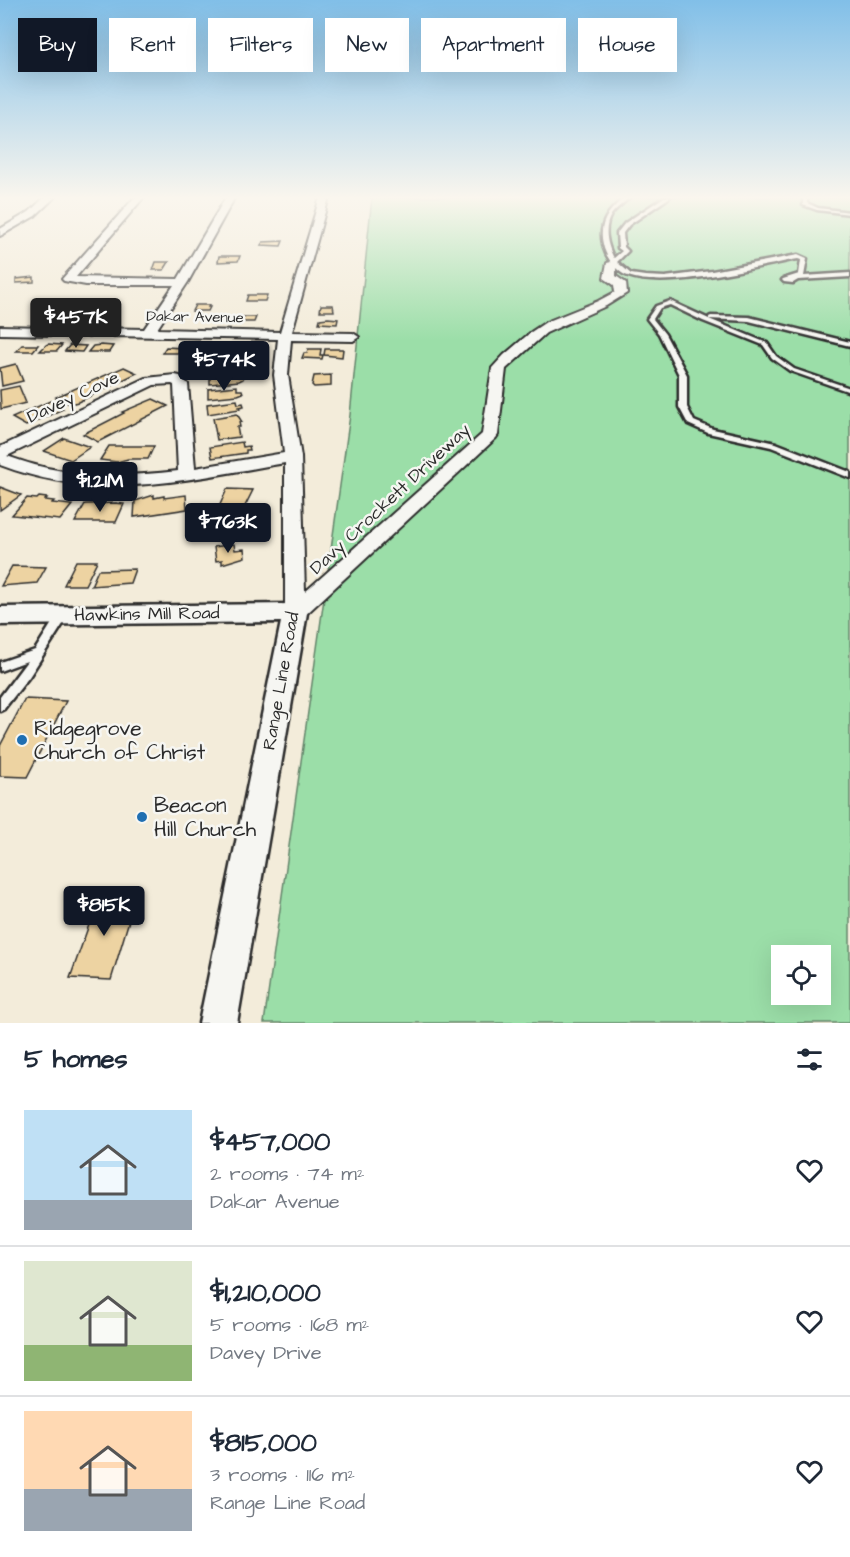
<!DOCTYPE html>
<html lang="en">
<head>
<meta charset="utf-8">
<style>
	body { margin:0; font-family:"Architects Daughter",sans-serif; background:#f2f2f3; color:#1f2937; height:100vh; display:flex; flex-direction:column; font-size:22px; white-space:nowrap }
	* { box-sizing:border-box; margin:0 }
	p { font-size:20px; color:#747a83 }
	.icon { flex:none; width:33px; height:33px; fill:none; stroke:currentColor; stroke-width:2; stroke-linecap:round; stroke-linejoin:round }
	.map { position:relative; height:1023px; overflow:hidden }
	.details { display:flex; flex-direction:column; background:#fff; flex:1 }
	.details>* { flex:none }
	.hud { position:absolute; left:18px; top:18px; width:814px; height:54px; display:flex; gap:12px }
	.tools { position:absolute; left:771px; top:945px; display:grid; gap:12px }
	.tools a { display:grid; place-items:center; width:60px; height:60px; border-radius:0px; background:#fff; box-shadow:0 6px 24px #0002; font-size:30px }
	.price { position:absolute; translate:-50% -51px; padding:0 14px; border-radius:6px; background:#111827; color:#fff; font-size:20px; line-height:39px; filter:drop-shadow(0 2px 3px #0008) }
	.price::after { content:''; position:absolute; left:50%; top:36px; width:18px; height:14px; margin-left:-9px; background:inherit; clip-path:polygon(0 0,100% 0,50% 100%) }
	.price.on { background:#222; color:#fff }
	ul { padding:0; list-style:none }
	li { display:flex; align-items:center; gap:18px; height:150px; padding:0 24px }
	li+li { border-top:2px solid #e0e1e3 }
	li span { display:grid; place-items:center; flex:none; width:168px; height:120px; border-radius:0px; color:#555 }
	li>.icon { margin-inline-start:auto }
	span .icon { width:72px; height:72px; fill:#fffc; stroke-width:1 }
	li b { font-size:26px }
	h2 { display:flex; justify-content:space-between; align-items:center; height:72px; padding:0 24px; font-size:26px }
	.chip { padding:0 21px; border-radius:0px; background:#fff; box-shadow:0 6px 24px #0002; font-size:21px; line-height:54px }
	.chip.on { background:#111827; color:#fff }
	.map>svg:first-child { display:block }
</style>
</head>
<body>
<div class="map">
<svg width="850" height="1023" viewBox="0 0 850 1023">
	<rect width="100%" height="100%" fill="#f3ecda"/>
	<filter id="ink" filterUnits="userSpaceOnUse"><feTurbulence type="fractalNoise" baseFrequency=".0167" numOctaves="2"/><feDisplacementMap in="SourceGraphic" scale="12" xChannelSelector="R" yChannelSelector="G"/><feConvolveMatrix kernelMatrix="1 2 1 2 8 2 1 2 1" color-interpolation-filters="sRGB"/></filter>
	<g filter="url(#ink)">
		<!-- green -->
		<path fill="#9bdea8" stroke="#63846a" stroke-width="1.5" fill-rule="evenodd" d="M372,197H850V1023H264L350,415ZM782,956H820V994H782Z"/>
		<!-- building -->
		<g fill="#edd3a2" stroke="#2b2b2b" stroke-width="1.5">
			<polygon points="283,241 281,246 261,245 263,242"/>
			<polygon points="219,256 240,256 238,261 218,262"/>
			<polygon points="156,262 169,262 164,270 153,270"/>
			<polygon points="34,277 34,282 16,283 16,279"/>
			<polygon points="248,295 267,295 265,301 246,301"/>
			<polygon points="195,305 209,305 208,307 210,307 208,311 192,311"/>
			<polygon points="321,305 333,305 334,311 320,311"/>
			<polygon points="58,312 73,313 69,317 53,317"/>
			<polygon points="79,313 96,313 91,318 75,318"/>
			<polygon points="239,317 256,317 254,322 236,322"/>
			<polygon points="328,318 338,319 337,324 319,323 320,319"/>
			<polygon points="22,345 38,345 33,351 16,351"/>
			<polygon points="46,345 48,344 62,345 57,351 40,351"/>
			<polygon points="70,345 86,346 82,352 65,351"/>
			<polygon points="93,346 101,345 113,346 109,352 88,352"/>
			<polygon points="166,347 182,348 178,353 162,353"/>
			<polygon points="189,348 207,348 203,354 186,353"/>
			<polygon points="213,348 230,348 227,354 211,354"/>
			<polygon points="237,349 250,349 249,352 252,352 246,360 233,360"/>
			<polygon points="308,349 321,349 320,355 323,355 322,359 302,358 304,353 307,353"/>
			<polygon points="325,349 343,349 342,357 324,355"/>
			<polygon points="16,364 23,381 2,386 0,368"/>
			<polygon points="124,367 137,373 78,402 70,404 56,397"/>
			<polygon points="238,373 238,377 243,376 243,379 239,381 210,384 210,376"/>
			<polygon points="331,375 331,386 314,387 312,385 314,376"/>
			<polygon points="19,386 26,403 1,409 0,390"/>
			<polygon points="237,386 237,390 242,390 243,393 238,395 208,398 208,389"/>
			<polygon points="153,399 168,406 98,442 83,434 124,413 122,412"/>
			<polygon points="237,400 238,404 243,403 244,406 239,407 240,409 208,414 207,404"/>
			<polygon points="50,401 63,409 26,426 12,418"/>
			<polygon points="237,414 242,422 239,422 240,427 237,427 239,437 217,440 213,418"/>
			<polygon points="64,438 90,447 71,460 44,451"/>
			<polygon points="242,442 243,447 249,446 250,450 246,450 246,453 212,458 210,447"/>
			<polygon points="109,446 154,446 148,459 128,459 117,462 100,460"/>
			<polygon points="0,487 21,495 0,510"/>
			<polygon points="227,489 253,490 244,508 219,507"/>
			<polygon points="154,495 154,498 164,496 164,498 186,495 187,509 134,517 135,501"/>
			<polygon points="39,497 47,498 45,500 54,501 52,503 72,505 60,520 12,515 27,498 37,499"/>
			<polygon points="116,503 124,504 116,522 75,522 85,504"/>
			<polygon points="234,544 235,550 244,549 245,557 222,564 222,560 216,561 214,547"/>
			<polygon points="76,561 97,561 85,585 64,585"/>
			<polygon points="12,566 46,567 37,583 1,586"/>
			<polygon points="135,569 130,583 91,586 98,570"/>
			<polygon points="25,699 66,701 27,777 0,776 0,746"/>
			<polygon points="100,894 137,894 111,980 70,978"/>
		</g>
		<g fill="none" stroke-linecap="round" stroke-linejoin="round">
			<!-- service casing -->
			<g stroke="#2b2b2b" stroke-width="5">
				<g id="service">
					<path d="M625,197H630C624,203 616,208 611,215C603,228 607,246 614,258L622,251L618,248L617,233L625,223L664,197H670L629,225L623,233L624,247L628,251L617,262L631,274L645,276L665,277L712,271L798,255L807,259L804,276L850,273V277L798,280L793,283L784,282L782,280L783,279L799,274L801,260L798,259C756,267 667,290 628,276C616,272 605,256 603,244C598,223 609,210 625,197Z"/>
					<polygon points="803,197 807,197 807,203 818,208 850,212 850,214 817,210 803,205"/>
					<polygon points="670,301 709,319 709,317 711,316 749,317 850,342 850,346 749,321 709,319 767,343 776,356 794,369 850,388 850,392 790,371 772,358 763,345 703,321 670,305 660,308 653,319 665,334 687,375 687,407 694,421 713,429 776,443 850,472 850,478 771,447 708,433 688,424 679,407 679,375 659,334 647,319 656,306"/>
					<polygon points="63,611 67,612 68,615 67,618 29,677 4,709 0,711 0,697 27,661 0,671 0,662 35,650 59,612"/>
				</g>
			</g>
			<!-- minor casing -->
			<g stroke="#2b2b2b" stroke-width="4">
				<g id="minor">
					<polygon points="45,197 55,197 35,216 0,236 0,229 29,212"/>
					<path d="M135,197H144L76,277L178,279L226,197H235L188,282L157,329L280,332L320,197H329L292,332L353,333L359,337L353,341L291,340L288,375L301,457L305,592L482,434L492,368L504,355L531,332L546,322L598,301L615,292L614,285L604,278L607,263L611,262L616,265V276L626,283L627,293L606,306L546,333L506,369L498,435L496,438L302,618L295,620L288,618L285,613V463C185,480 99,503 0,465V447L146,378L175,375L180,376L188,384L195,468L284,453L274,375L278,339L0,334V326L144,329L174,285H86L64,281L62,279ZM172,384L174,385L178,471C117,478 66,478 7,456L154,385Z"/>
				</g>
			</g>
			<!-- tertiary casing -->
			<g stroke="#2b2b2b" stroke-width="5">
				<polygon id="tertiary" points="295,604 304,607 307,613 237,1023 199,1023 281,622 0,625 0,607"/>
			</g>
			<!-- service -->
			<use href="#service" fill="#f6f6f2" fill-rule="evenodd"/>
			<!-- minor -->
			<use href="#minor" fill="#f6f6f2" fill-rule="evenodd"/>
			<!-- tertiary -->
			<use href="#tertiary" fill="#f6f6f2" fill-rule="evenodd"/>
		</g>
	</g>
	<!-- sky -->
	<linearGradient id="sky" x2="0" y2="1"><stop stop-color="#81bfe8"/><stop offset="0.58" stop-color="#faf6ee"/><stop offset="1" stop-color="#faf6ee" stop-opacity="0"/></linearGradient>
	<rect width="850" height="341" fill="url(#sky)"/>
	<!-- markers -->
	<g fill="#1f6fb2" stroke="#f6f6f2" stroke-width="2">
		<circle cx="22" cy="740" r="6"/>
		<circle cx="142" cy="817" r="6"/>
	</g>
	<g text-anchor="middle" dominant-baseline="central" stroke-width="5" stroke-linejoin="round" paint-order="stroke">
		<!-- far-street labels -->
		<g font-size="15" fill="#2b2b2b" stroke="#f6f6f2">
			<text transform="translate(195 317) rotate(1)">Dakar Avenue</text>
		</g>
		<!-- street labels -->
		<g font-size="18" fill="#2b2b2b" stroke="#f6f6f2">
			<text transform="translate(73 397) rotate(-25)">Davey Cove</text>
			<text transform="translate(390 499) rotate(-43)">Davy Crockett Driveway</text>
			<text transform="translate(147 614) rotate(-1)">Hawkins Mill Road</text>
			<text transform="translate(281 681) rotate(-80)">Range Line Road</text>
		</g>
		<!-- near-poi labels -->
		<g font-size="21" fill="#2b2b2b" stroke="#f6f6f2" text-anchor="start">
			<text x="34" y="728">Ridgegrove<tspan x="34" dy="24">Church of Christ</tspan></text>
			<text x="154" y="805">Beacon<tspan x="154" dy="24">Hill Church</tspan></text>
		</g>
	</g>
</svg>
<div class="tools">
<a><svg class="icon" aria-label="locate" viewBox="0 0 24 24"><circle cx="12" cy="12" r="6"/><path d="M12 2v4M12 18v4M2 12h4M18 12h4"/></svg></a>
</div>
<b class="price on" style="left:76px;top:349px">$457K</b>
<b class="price" style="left:224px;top:392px">$574K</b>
<b class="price" style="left:100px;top:513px">$1.21M</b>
<b class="price" style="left:228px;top:554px">$763K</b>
<b class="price" style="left:104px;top:937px">$815K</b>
<div class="hud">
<a class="chip on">Buy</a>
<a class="chip">Rent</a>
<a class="chip">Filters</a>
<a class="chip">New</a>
<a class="chip">Apartment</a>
<a class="chip">House</a>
</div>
</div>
<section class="details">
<h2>5 homes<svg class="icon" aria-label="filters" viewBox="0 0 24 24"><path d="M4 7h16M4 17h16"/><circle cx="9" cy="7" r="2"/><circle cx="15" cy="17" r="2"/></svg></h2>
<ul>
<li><span style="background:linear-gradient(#bfe0f5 75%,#9aa5b1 0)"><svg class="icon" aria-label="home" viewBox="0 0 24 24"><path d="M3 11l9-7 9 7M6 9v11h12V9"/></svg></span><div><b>$457,000</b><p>2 rooms · 74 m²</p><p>Dakar Avenue</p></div><svg class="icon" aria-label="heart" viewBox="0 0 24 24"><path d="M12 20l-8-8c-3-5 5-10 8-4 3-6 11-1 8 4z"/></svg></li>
<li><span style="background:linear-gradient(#dfe7d0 70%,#8fb573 0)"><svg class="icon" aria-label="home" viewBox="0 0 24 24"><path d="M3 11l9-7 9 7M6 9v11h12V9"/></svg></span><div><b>$1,210,000</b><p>5 rooms · 168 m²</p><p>Davey Drive</p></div><svg class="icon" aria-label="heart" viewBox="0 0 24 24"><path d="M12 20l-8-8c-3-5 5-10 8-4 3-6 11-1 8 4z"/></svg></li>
<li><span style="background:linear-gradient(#ffd9b3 65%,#9aa5b1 0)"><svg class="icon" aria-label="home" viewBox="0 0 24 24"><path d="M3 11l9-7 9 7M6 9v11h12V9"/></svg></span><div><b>$815,000</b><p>3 rooms · 116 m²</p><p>Range Line Road</p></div><svg class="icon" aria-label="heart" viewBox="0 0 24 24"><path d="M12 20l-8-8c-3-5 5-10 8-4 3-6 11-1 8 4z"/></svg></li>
</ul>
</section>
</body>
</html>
